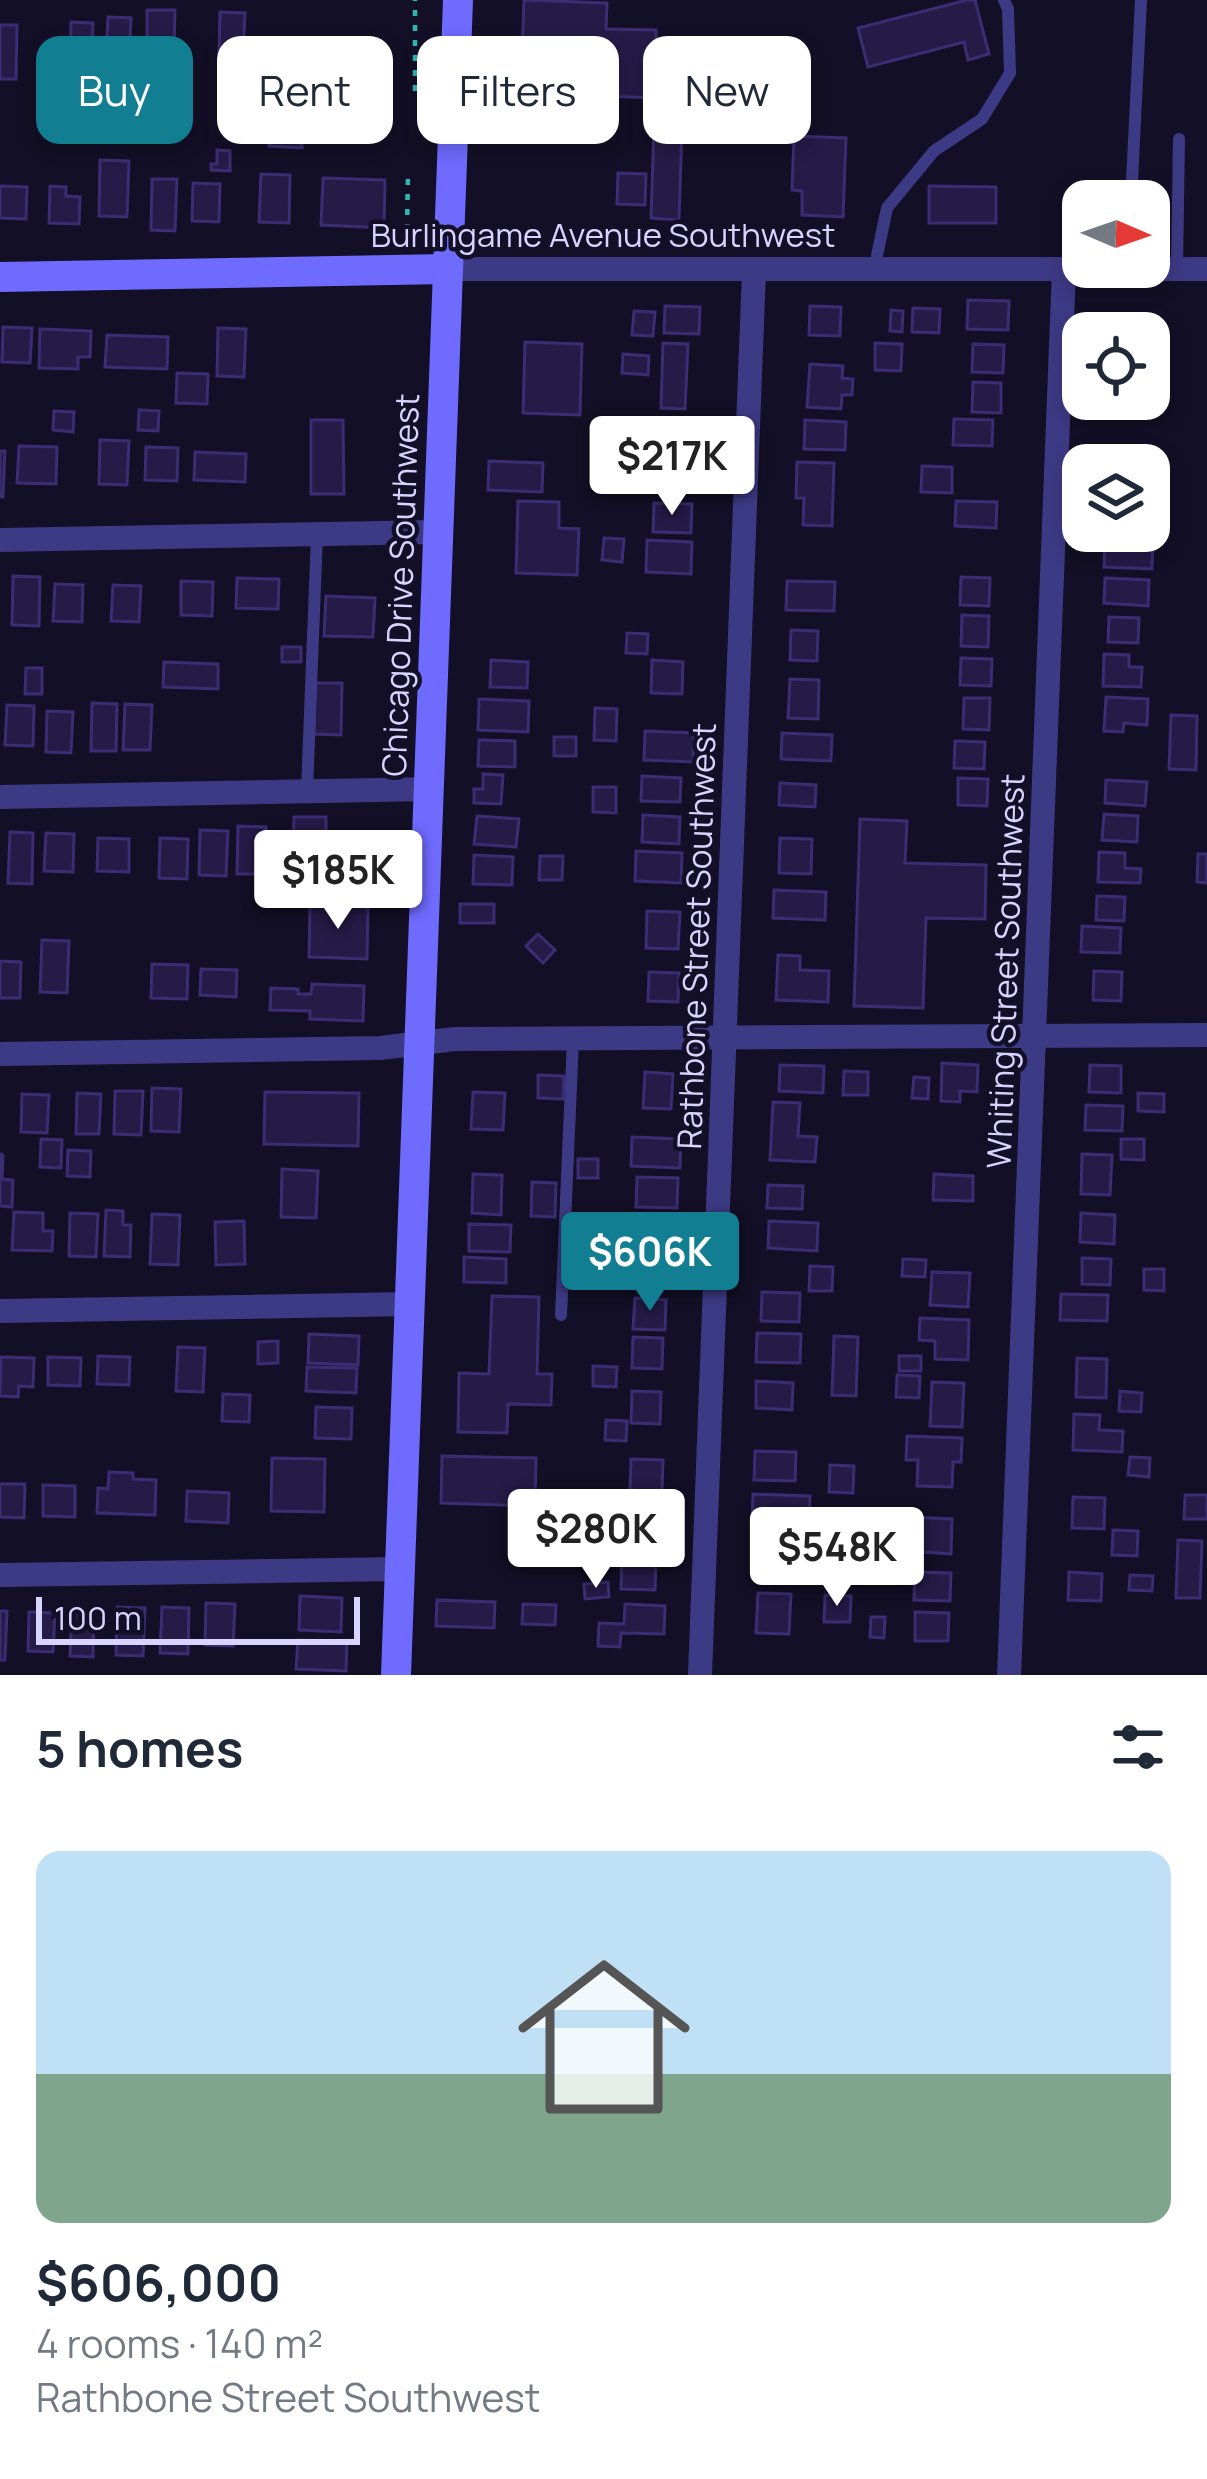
<!DOCTYPE html>
<html lang="en">
<head>
<meta charset="utf-8">
<style>
	body { margin:0; font-family:Manrope,sans-serif; background:#f2f2f3; color:#1f2937; height:100vh; display:flex; flex-direction:column; font-size:45px; white-space:nowrap }
	* { box-sizing:border-box; margin:0 }
	p { font-size:39px; color:#747a83 }
	.icon { flex:none; width:66px; height:66px; fill:none; stroke:currentColor; stroke-width:2; stroke-linecap:round; stroke-linejoin:round }
	.map { position:relative; height:1675px; overflow:hidden }
	.sheet { display:flex; flex-direction:column; background:#fff; flex:1 }
	.sheet>* { flex:none }
	.hud { position:absolute; left:36px; top:36px; width:1137px; height:108px; display:flex; gap:24px }
	.needle { width:78px; rotate:92deg }
	.controls { position:absolute; left:1062px; top:180px; display:grid; gap:24px }
	.controls a { display:grid; place-items:center; width:108px; height:108px; border-radius:24px; background:#fff; box-shadow:0 6px 18px #0003; font-size:60px }
	.scale { position:absolute; left:36px; bottom:30px; width:324px; box-sizing:border-box; padding-left:12px; border:6px solid #d9d4ff; border-top:0; font-size:33px; line-height:42px; white-space:nowrap; color:#d9d4ff; -webkit-text-stroke:9px #130f26; paint-order:stroke }
	.price { position:absolute; translate:-50% -102px; padding:0 27px; border-radius:12px; background:#fff; color:#222; font-size:39px; line-height:78px; filter:drop-shadow(0 3px 6px #0008) }
	.price::after { content:''; position:absolute; left:50%; top:72px; width:36px; height:27px; margin-left:-18px; background:inherit; clip-path:polygon(0 0,100% 0,50% 100%) }
	.price.selected { background:#117e91; color:#fff }
	ul { padding:0; list-style:none }
	li { display:grid; align-content:center; gap:24px; height:636px; padding:0 36px }
	li+li { border-top:3px solid #e0e1e3 }
	li span { display:grid; place-items:center; height:372px; border-radius:24px; color:#555 }
	li>.icon { margin-inline-start:auto }
	span .icon { width:216px; height:216px; fill:#fffc; stroke-width:1 }
	li b { font-size:51px }
	h2 { display:flex; justify-content:space-between; align-items:center; height:144px; padding:0 36px; font-size:51px }
	.pill { padding:0 42px; border-radius:24px; background:#fff; box-shadow:0 6px 18px #0003; font-size:42px; line-height:108px }
	.pill.selected { background:#117e91; color:#fff }
	.map>svg:first-child { display:block }
</style>
</head>
<body>
<div class="map">
<svg width="1207" height="1675" viewBox="0 0 1207 1675">
	<rect width="100%" height="100%" fill="#130f26"/>
	<!-- building -->
	<g fill="#241b47" stroke="#3b2d73" stroke-width="3">
		<polygon points="524,0 607,3 606,29 656,30 656,43 766,47 765,97 683,94 679,220 651,218 655,98 552,94 552,86 521,85"/>
		<polygon points="967,0 975,0 989,54 968,60 964,42 868,67 858,28"/>
		<polygon points="147,10 175,10 174,53 147,53"/>
		<polygon points="220,12 245,13 243,55 219,54"/>
		<polygon points="108,17 131,18 129,60 106,59"/>
		<polygon points="71,22 93,23 91,69 70,69"/>
		<polygon points="0,25 17,25 16,79 0,79"/>
		<polygon points="231,69 255,70 255,89 231,89"/>
		<polygon points="269,122 302,124 302,148 269,146"/>
		<polygon points="794,136 846,138 843,217 802,215 802,191 792,190"/>
		<polygon points="217,150 230,151 230,171 211,170 211,164 217,164"/>
		<polygon points="100,160 129,161 127,217 99,216"/>
		<polygon points="618,173 646,174 645,205 617,204"/>
		<polygon points="261,174 290,175 289,223 259,222"/>
		<polygon points="323,178 385,180 384,228 321,225"/>
		<polygon points="152,179 177,179 175,231 151,230"/>
		<polygon points="193,183 220,184 219,222 192,221"/>
		<polygon points="0,186 27,187 26,219 0,218"/>
		<polygon points="50,186 66,187 66,196 80,197 79,224 49,223"/>
		<polygon points="929,186 996,187 996,223 929,223"/>
		<polygon points="968,300 1009,301 1008,330 967,329"/>
		<polygon points="665,306 700,307 699,334 664,333"/>
		<polygon points="810,306 841,307 840,336 809,335"/>
		<polygon points="913,308 940,309 939,333 912,332"/>
		<polygon points="891,310 903,311 902,332 890,331"/>
		<polygon points="634,311 655,312 653,336 632,335"/>
		<polygon points="3,327 32,328 30,363 2,362"/>
		<polygon points="218,328 246,329 244,377 217,376"/>
		<polygon points="40,329 91,331 90,357 78,357 78,369 39,368"/>
		<polygon points="107,335 168,337 167,369 105,367"/>
		<polygon points="525,342 582,344 580,415 523,413"/>
		<polygon points="663,343 688,344 685,409 661,408"/>
		<polygon points="875,343 902,344 901,371 875,370"/>
		<polygon points="973,344 1004,345 1003,373 972,372"/>
		<polygon points="623,354 649,356 648,375 622,373"/>
		<polygon points="810,364 843,366 842,378 853,379 852,395 842,395 841,409 807,407"/>
		<polygon points="177,373 208,374 207,404 176,403"/>
		<polygon points="973,382 1001,383 1001,413 972,412"/>
		<polygon points="139,410 159,411 158,431 138,430"/>
		<polygon points="54,411 74,412 73,432 53,430"/>
		<polygon points="954,419 993,420 992,446 953,445"/>
		<polygon points="311,420 343,420 344,494 311,494"/>
		<polygon points="805,420 846,422 845,450 804,449"/>
		<polygon points="656,421 692,422 691,450 655,449"/>
		<polygon points="100,440 129,441 127,485 99,484"/>
		<polygon points="19,446 57,447 56,484 17,483"/>
		<polygon points="146,447 178,448 177,481 145,480"/>
		<polygon points="0,451 5,451 3,497 0,497"/>
		<polygon points="195,452 246,454 245,482 194,480"/>
		<polygon points="1112,457 1145,459 1145,465 1112,465"/>
		<polygon points="489,461 543,463 542,492 488,490"/>
		<polygon points="612,462 636,463 635,484 610,483"/>
		<polygon points="660,462 691,463 690,492 659,490"/>
		<polygon points="797,462 834,463 832,526 803,525 804,498 796,498"/>
		<polygon points="922,466 952,467 952,493 921,492"/>
		<polygon points="518,501 559,502 559,528 579,529 577,575 516,573"/>
		<polygon points="956,501 997,502 996,528 955,526"/>
		<polygon points="654,503 692,504 691,533 653,532"/>
		<polygon points="604,538 624,539 622,562 602,560"/>
		<polygon points="1105,539 1153,541 1152,569 1104,567"/>
		<polygon points="647,540 692,542 691,574 646,572"/>
		<polygon points="13,576 40,577 39,626 12,625"/>
		<polygon points="961,577 990,578 989,606 960,605"/>
		<polygon points="237,578 279,579 278,609 236,608"/>
		<polygon points="1105,578 1149,580 1148,606 1104,603"/>
		<polygon points="181,581 213,582 212,616 181,615"/>
		<polygon points="787,581 835,582 834,611 786,610"/>
		<polygon points="55,584 83,585 82,622 53,621"/>
		<polygon points="113,585 141,586 139,622 111,621"/>
		<polygon points="326,596 375,598 373,637 324,636"/>
		<polygon points="962,615 989,616 988,647 961,646"/>
		<polygon points="1109,617 1139,618 1138,643 1108,642"/>
		<polygon points="791,630 818,631 817,661 790,660"/>
		<polygon points="627,633 648,634 647,654 626,653"/>
		<rect x="282" y="647" width="19" height="15"/>
		<polygon points="1104,654 1129,655 1129,667 1142,667 1141,687 1103,686"/>
		<polygon points="961,658 992,659 991,686 960,685"/>
		<polygon points="491,660 528,662 527,688 490,687"/>
		<polygon points="652,660 683,662 682,694 651,693"/>
		<polygon points="164,662 218,664 218,689 163,687"/>
		<polygon points="26,668 42,668 42,694 25,694"/>
		<polygon points="790,679 819,680 818,719 788,718"/>
		<polygon points="315,683 342,683 341,735 314,734"/>
		<polygon points="1106,697 1148,699 1147,725 1124,723 1123,732 1104,731"/>
		<polygon points="964,698 990,698 989,730 963,729"/>
		<polygon points="479,699 529,701 528,732 478,730"/>
		<polygon points="92,703 117,704 116,751 91,751"/>
		<polygon points="125,704 152,705 150,750 123,750"/>
		<polygon points="7,705 34,706 33,746 5,745"/>
		<polygon points="595,708 617,709 616,741 594,740"/>
		<polygon points="47,711 73,712 71,753 46,752"/>
		<polygon points="1171,715 1197,716 1196,770 1169,769"/>
		<polygon points="645,731 694,733 693,762 644,760"/>
		<polygon points="782,733 832,735 831,761 781,759"/>
		<rect x="554" y="737" width="22" height="19"/>
		<polygon points="479,740 515,741 515,767 478,766"/>
		<polygon points="955,741 985,742 984,769 954,768"/>
		<polygon points="483,774 503,775 501,804 474,803 474,789 483,789"/>
		<polygon points="642,776 681,778 680,802 641,801"/>
		<polygon points="958,778 988,779 987,806 958,805"/>
		<polygon points="1106,780 1147,782 1145,806 1105,803"/>
		<polygon points="780,783 816,785 815,807 779,805"/>
		<polygon points="593,787 616,787 616,813 593,812"/>
		<polygon points="1104,814 1138,816 1137,842 1102,840"/>
		<polygon points="643,815 680,817 679,844 642,842"/>
		<polygon points="477,816 519,819 516,847 474,844"/>
		<polygon points="294,817 326,817 326,850 293,851"/>
		<polygon points="860,819 907,821 905,863 986,865 985,919 926,918 923,1008 854,1006"/>
		<polygon points="238,826 266,827 264,874 237,874"/>
		<polygon points="200,830 228,831 226,876 199,875"/>
		<polygon points="10,832 33,833 32,884 8,883"/>
		<polygon points="46,833 74,834 73,872 44,871"/>
		<polygon points="98,838 129,839 129,872 97,871"/>
		<polygon points="160,838 188,839 187,879 159,878"/>
		<polygon points="780,838 812,839 811,874 779,873"/>
		<polygon points="636,851 682,853 681,883 635,881"/>
		<polygon points="1099,852 1125,853 1125,868 1141,869 1140,883 1098,882"/>
		<polygon points="1198,854 1207,854 1207,883 1197,882"/>
		<polygon points="474,855 513,857 512,885 473,884"/>
		<polygon points="540,856 563,856 562,880 539,880"/>
		<polygon points="774,890 826,892 825,920 773,918"/>
		<polygon points="1097,896 1125,897 1124,921 1096,920"/>
		<rect x="460" y="904" width="34" height="19"/>
		<polygon points="310,905 368,907 367,959 309,957"/>
		<polygon points="647,911 680,912 678,949 646,948"/>
		<polygon points="1082,926 1121,928 1120,953 1081,952"/>
		<polygon points="538,934 555,950 543,963 526,946"/>
		<polygon points="42,940 69,941 67,993 40,992"/>
		<polygon points="778,955 800,956 800,970 829,971 828,1002 776,1000"/>
		<polygon points="0,961 21,962 20,998 0,998"/>
		<polygon points="152,964 188,965 187,999 151,998"/>
		<polygon points="201,969 237,970 236,997 200,995"/>
		<polygon points="1094,971 1122,972 1121,1001 1093,1000"/>
		<polygon points="649,972 679,973 678,1002 648,1001"/>
		<polygon points="312,984 364,986 363,1021 310,1019 310,1011 270,1010 271,988 298,989 298,994 311,994"/>
		<polygon points="942,1063 978,1065 977,1092 960,1091 960,1102 941,1101"/>
		<polygon points="780,1065 824,1066 823,1093 779,1091"/>
		<polygon points="1090,1065 1121,1066 1121,1093 1089,1092"/>
		<polygon points="844,1071 868,1072 868,1095 843,1095"/>
		<polygon points="645,1072 673,1074 671,1109 643,1108"/>
		<polygon points="538,1075 564,1076 563,1099 538,1098"/>
		<polygon points="914,1077 929,1078 928,1099 912,1098"/>
		<polygon points="152,1088 181,1089 179,1132 151,1131"/>
		<polygon points="115,1091 143,1091 141,1135 114,1134"/>
		<polygon points="265,1092 359,1093 358,1146 264,1144"/>
		<polygon points="473,1092 505,1093 503,1130 471,1129"/>
		<polygon points="77,1093 101,1094 99,1134 76,1134"/>
		<polygon points="1138,1093 1164,1094 1164,1112 1138,1111"/>
		<polygon points="22,1094 49,1095 47,1133 21,1132"/>
		<polygon points="773,1102 800,1103 798,1136 817,1137 815,1162 770,1160"/>
		<polygon points="1086,1105 1123,1106 1122,1131 1085,1130"/>
		<polygon points="632,1137 681,1139 680,1168 631,1166"/>
		<polygon points="41,1139 62,1140 61,1168 40,1167"/>
		<polygon points="1121,1139 1144,1139 1144,1160 1121,1159"/>
		<polygon points="68,1150 91,1151 90,1177 67,1176"/>
		<polygon points="0,1154 3,1155 2,1179 13,1180 12,1207 0,1206"/>
		<polygon points="1082,1154 1112,1155 1110,1195 1081,1194"/>
		<rect x="578" y="1159" width="20" height="19"/>
		<polygon points="282,1169 318,1171 316,1218 281,1217"/>
		<polygon points="473,1174 502,1175 501,1215 472,1213"/>
		<polygon points="934,1174 973,1176 973,1201 933,1200"/>
		<polygon points="637,1177 678,1178 677,1208 636,1207"/>
		<polygon points="532,1182 556,1183 555,1217 531,1216"/>
		<polygon points="768,1185 803,1186 802,1209 767,1208"/>
		<polygon points="106,1210 123,1211 123,1225 131,1225 130,1257 104,1256"/>
		<polygon points="14,1212 43,1213 43,1231 53,1231 52,1251 12,1250"/>
		<polygon points="70,1213 98,1214 96,1257 69,1256"/>
		<polygon points="1081,1213 1115,1215 1114,1244 1080,1242"/>
		<polygon points="152,1214 180,1215 178,1265 150,1264"/>
		<polygon points="244,1221 245,1264 216,1265 215,1222"/>
		<polygon points="769,1221 818,1223 817,1251 768,1248"/>
		<polygon points="623,1222 667,1223 666,1251 622,1250"/>
		<polygon points="469,1224 511,1225 510,1252 469,1251"/>
		<polygon points="464,1257 506,1259 506,1283 464,1282"/>
		<polygon points="598,1258 622,1259 621,1284 597,1283"/>
		<polygon points="632,1258 667,1259 666,1288 631,1287"/>
		<polygon points="1082,1258 1111,1259 1110,1285 1082,1284"/>
		<polygon points="903,1259 926,1260 925,1277 902,1276"/>
		<polygon points="810,1266 833,1267 832,1291 809,1291"/>
		<polygon points="1144,1269 1164,1269 1164,1291 1144,1290"/>
		<polygon points="932,1272 970,1273 968,1307 930,1305"/>
		<polygon points="762,1292 800,1293 799,1322 761,1321"/>
		<polygon points="1061,1294 1108,1295 1107,1321 1060,1320"/>
		<polygon points="492,1296 539,1297 537,1374 552,1374 551,1405 508,1404 507,1433 458,1432 459,1373 489,1374"/>
		<polygon points="635,1298 666,1300 665,1330 633,1329"/>
		<polygon points="920,1318 969,1320 968,1360 935,1359 935,1341 919,1340"/>
		<polygon points="757,1333 801,1334 800,1363 756,1362"/>
		<polygon points="309,1334 359,1336 358,1365 308,1363"/>
		<polygon points="834,1336 858,1337 856,1396 832,1395"/>
		<polygon points="633,1337 663,1338 662,1369 632,1368"/>
		<polygon points="278,1341 278,1363 258,1364 258,1342"/>
		<polygon points="178,1347 205,1348 203,1392 176,1391"/>
		<polygon points="98,1356 130,1357 129,1385 97,1384"/>
		<rect x="899" y="1356" width="22" height="15"/>
		<polygon points="1,1357 34,1358 33,1387 19,1386 18,1397 0,1396"/>
		<polygon points="48,1357 81,1358 80,1386 48,1385"/>
		<polygon points="1077,1358 1107,1359 1106,1398 1076,1397"/>
		<polygon points="593,1366 617,1367 616,1387 593,1386"/>
		<polygon points="307,1367 357,1368 356,1393 306,1391"/>
		<polygon points="897,1375 920,1376 919,1398 896,1397"/>
		<polygon points="756,1381 793,1383 792,1410 756,1408"/>
		<polygon points="932,1382 964,1383 962,1427 930,1426"/>
		<polygon points="632,1391 661,1392 660,1424 631,1423"/>
		<polygon points="1120,1391 1142,1393 1141,1412 1119,1411"/>
		<polygon points="223,1394 250,1395 249,1422 222,1421"/>
		<polygon points="316,1407 352,1408 351,1439 315,1438"/>
		<polygon points="1074,1414 1100,1415 1099,1430 1123,1431 1122,1452 1073,1450"/>
		<polygon points="606,1420 627,1421 626,1441 605,1440"/>
		<polygon points="907,1436 962,1438 961,1462 953,1462 952,1487 917,1486 918,1460 906,1460"/>
		<polygon points="755,1451 796,1452 795,1481 754,1480"/>
		<polygon points="442,1456 536,1458 535,1506 441,1503"/>
		<polygon points="1130,1457 1150,1458 1149,1477 1128,1475"/>
		<polygon points="272,1458 325,1459 324,1512 271,1511"/>
		<polygon points="631,1459 663,1460 662,1492 630,1490"/>
		<polygon points="830,1465 854,1466 853,1493 829,1492"/>
		<polygon points="109,1472 133,1473 133,1479 156,1480 155,1515 97,1513 98,1488 108,1489"/>
		<polygon points="0,1484 25,1484 24,1518 0,1517"/>
		<polygon points="43,1485 75,1486 75,1517 43,1516"/>
		<polygon points="187,1491 229,1493 228,1523 186,1521"/>
		<polygon points="753,1494 810,1496 809,1521 752,1519"/>
		<polygon points="1185,1495 1207,1495 1207,1519 1184,1519"/>
		<polygon points="1073,1497 1105,1498 1104,1529 1072,1528"/>
		<polygon points="908,1517 952,1519 951,1554 922,1552 922,1542 907,1542"/>
		<polygon points="753,1530 799,1531 798,1557 753,1556"/>
		<polygon points="1113,1530 1138,1531 1137,1556 1112,1555"/>
		<polygon points="826,1539 853,1540 852,1572 825,1571"/>
		<polygon points="1178,1540 1202,1541 1200,1598 1176,1598"/>
		<polygon points="622,1555 656,1557 655,1590 621,1589"/>
		<polygon points="915,1572 951,1573 950,1601 914,1600"/>
		<polygon points="1069,1572 1102,1574 1101,1601 1068,1600"/>
		<polygon points="1130,1575 1153,1576 1152,1591 1129,1590"/>
		<polygon points="608,1582 609,1597 585,1599 584,1584"/>
		<polygon points="758,1593 791,1594 789,1634 756,1633"/>
		<polygon points="825,1595 851,1596 850,1622 824,1622"/>
		<polygon points="300,1596 342,1598 341,1632 299,1630"/>
		<polygon points="437,1600 495,1602 494,1628 436,1626"/>
		<polygon points="206,1603 235,1604 233,1646 205,1645"/>
		<polygon points="523,1604 556,1605 555,1625 522,1624"/>
		<polygon points="625,1604 665,1606 664,1634 621,1633 620,1647 598,1646 599,1623 624,1624"/>
		<polygon points="117,1607 145,1608 143,1656 116,1655"/>
		<polygon points="162,1607 189,1608 188,1654 160,1653"/>
		<polygon points="0,1611 7,1611 5,1660 0,1660"/>
		<polygon points="29,1612 55,1613 53,1652 28,1651"/>
		<polygon points="915,1612 949,1613 948,1641 915,1641"/>
		<polygon points="72,1613 94,1614 93,1657 70,1656"/>
		<polygon points="871,1617 885,1617 884,1638 870,1637"/>
		<polygon points="298,1640 347,1642 346,1671 296,1669"/>
	</g>
	<g fill="none" stroke-linecap="round" stroke-linejoin="round">
		<!-- path -->
		<g stroke="#2fb8b0" stroke-width="4.5" stroke-dasharray="6 9" stroke-linecap="butt">
			<polyline points="415,91 415,0"/>
			<polyline points="407,230 408,172"/>
		</g>
		<!-- lane -->
		<g stroke="#3d3a85" stroke-width="12">
			<polyline points="1131,201 1141,0"/>
			<polyline points="1177,268 1179,139"/>
			<polyline points="874,270 887,208 934,151 982,119 1010,73 1008,9 1004,0"/>
			<polyline points="307,790 317,535"/>
			<polyline points="561,1315 573,1040"/>
		</g>
		<!-- street -->
		<g stroke="#3d3a85" stroke-width="24">
			<polyline points="446,269 1207,269"/>
			<polyline points="0,540 437,532"/>
			<polyline points="0,797 430,789"/>
			<polyline points="0,1054 380,1048 455,1039 1207,1035"/>
			<polyline points="0,1311 410,1304"/>
			<polyline points="0,1575 400,1569"/>
			<polyline points="700,1675 754,271"/>
			<polyline points="1009,1675 1064,269"/>
		</g>
		<!-- secondary -->
		<g stroke="#6f6bff" stroke-width="30">
			<polyline points="0,277 446,269"/>
			<path d="M396,1675C420,1117 434,558 458,0"/>
		</g>
	</g>
	<g text-anchor="middle" dominant-baseline="central" stroke-width="9" stroke-linejoin="round" paint-order="stroke">
		<!-- street labels -->
		<g font-size="33" fill="#d9d4ff" stroke="#130f26">
			<text x="603" y="234">Burlingame Avenue Southwest</text>
			<text transform="translate(400 585) rotate(-88)">Chicago Drive Southwest</text>
			<text transform="translate(696 936) rotate(-88)">Rathbone Street Southwest</text>
			<text transform="translate(1005 971) rotate(-88)">Whiting Street Southwest</text>
		</g>
	</g>
</svg>
<div class="controls">
<a><svg class="needle" viewBox="-14 -14 28 28"><path d="M0-13l5 13h-10z" fill="#e53935"/><path d="M0 13l5-13h-10z" fill="#747a83"/></svg></a>
<a><svg class="icon" aria-label="locate" viewBox="0 0 24 24"><circle cx="12" cy="12" r="6"/><path d="M12 2v4M12 18v4M2 12h4M18 12h4"/></svg></a>
<a><svg class="icon" aria-label="layers" viewBox="0 0 24 24"><path d="M12 4l9 5-9 5-9-5zM3 14l9 5 9-5"/></svg></a>
</div>
<div class="scale">100 m</div>
<b class="price" style="left:672px;top:518px">$217K</b>
<b class="price" style="left:338px;top:932px">$185K</b>
<b class="price selected" style="left:650px;top:1314px">$606K</b>
<b class="price" style="left:596px;top:1591px">$280K</b>
<b class="price" style="left:837px;top:1609px">$548K</b>
<div class="hud">
<a class="pill selected">Buy</a>
<a class="pill">Rent</a>
<a class="pill">Filters</a>
<a class="pill">New</a>
</div>
</div>
<section class="sheet">
<h2>5 homes<svg class="icon" aria-label="filters" viewBox="0 0 24 24"><path d="M4 7h16M4 17h16"/><circle cx="9" cy="7" r="2"/><circle cx="15" cy="17" r="2"/></svg></h2>
<ul>
<li><span style="background:linear-gradient(#bfe0f5 60%,#7fa58c 0)"><svg class="icon" aria-label="home" viewBox="0 0 24 24"><path d="M3 11l9-7 9 7M6 9v11h12V9"/></svg></span><div><b>$606,000</b><p>4 rooms · 140 m²</p><p>Rathbone Street Southwest</p></div></li>
</ul>
</section>
</body>
</html>
